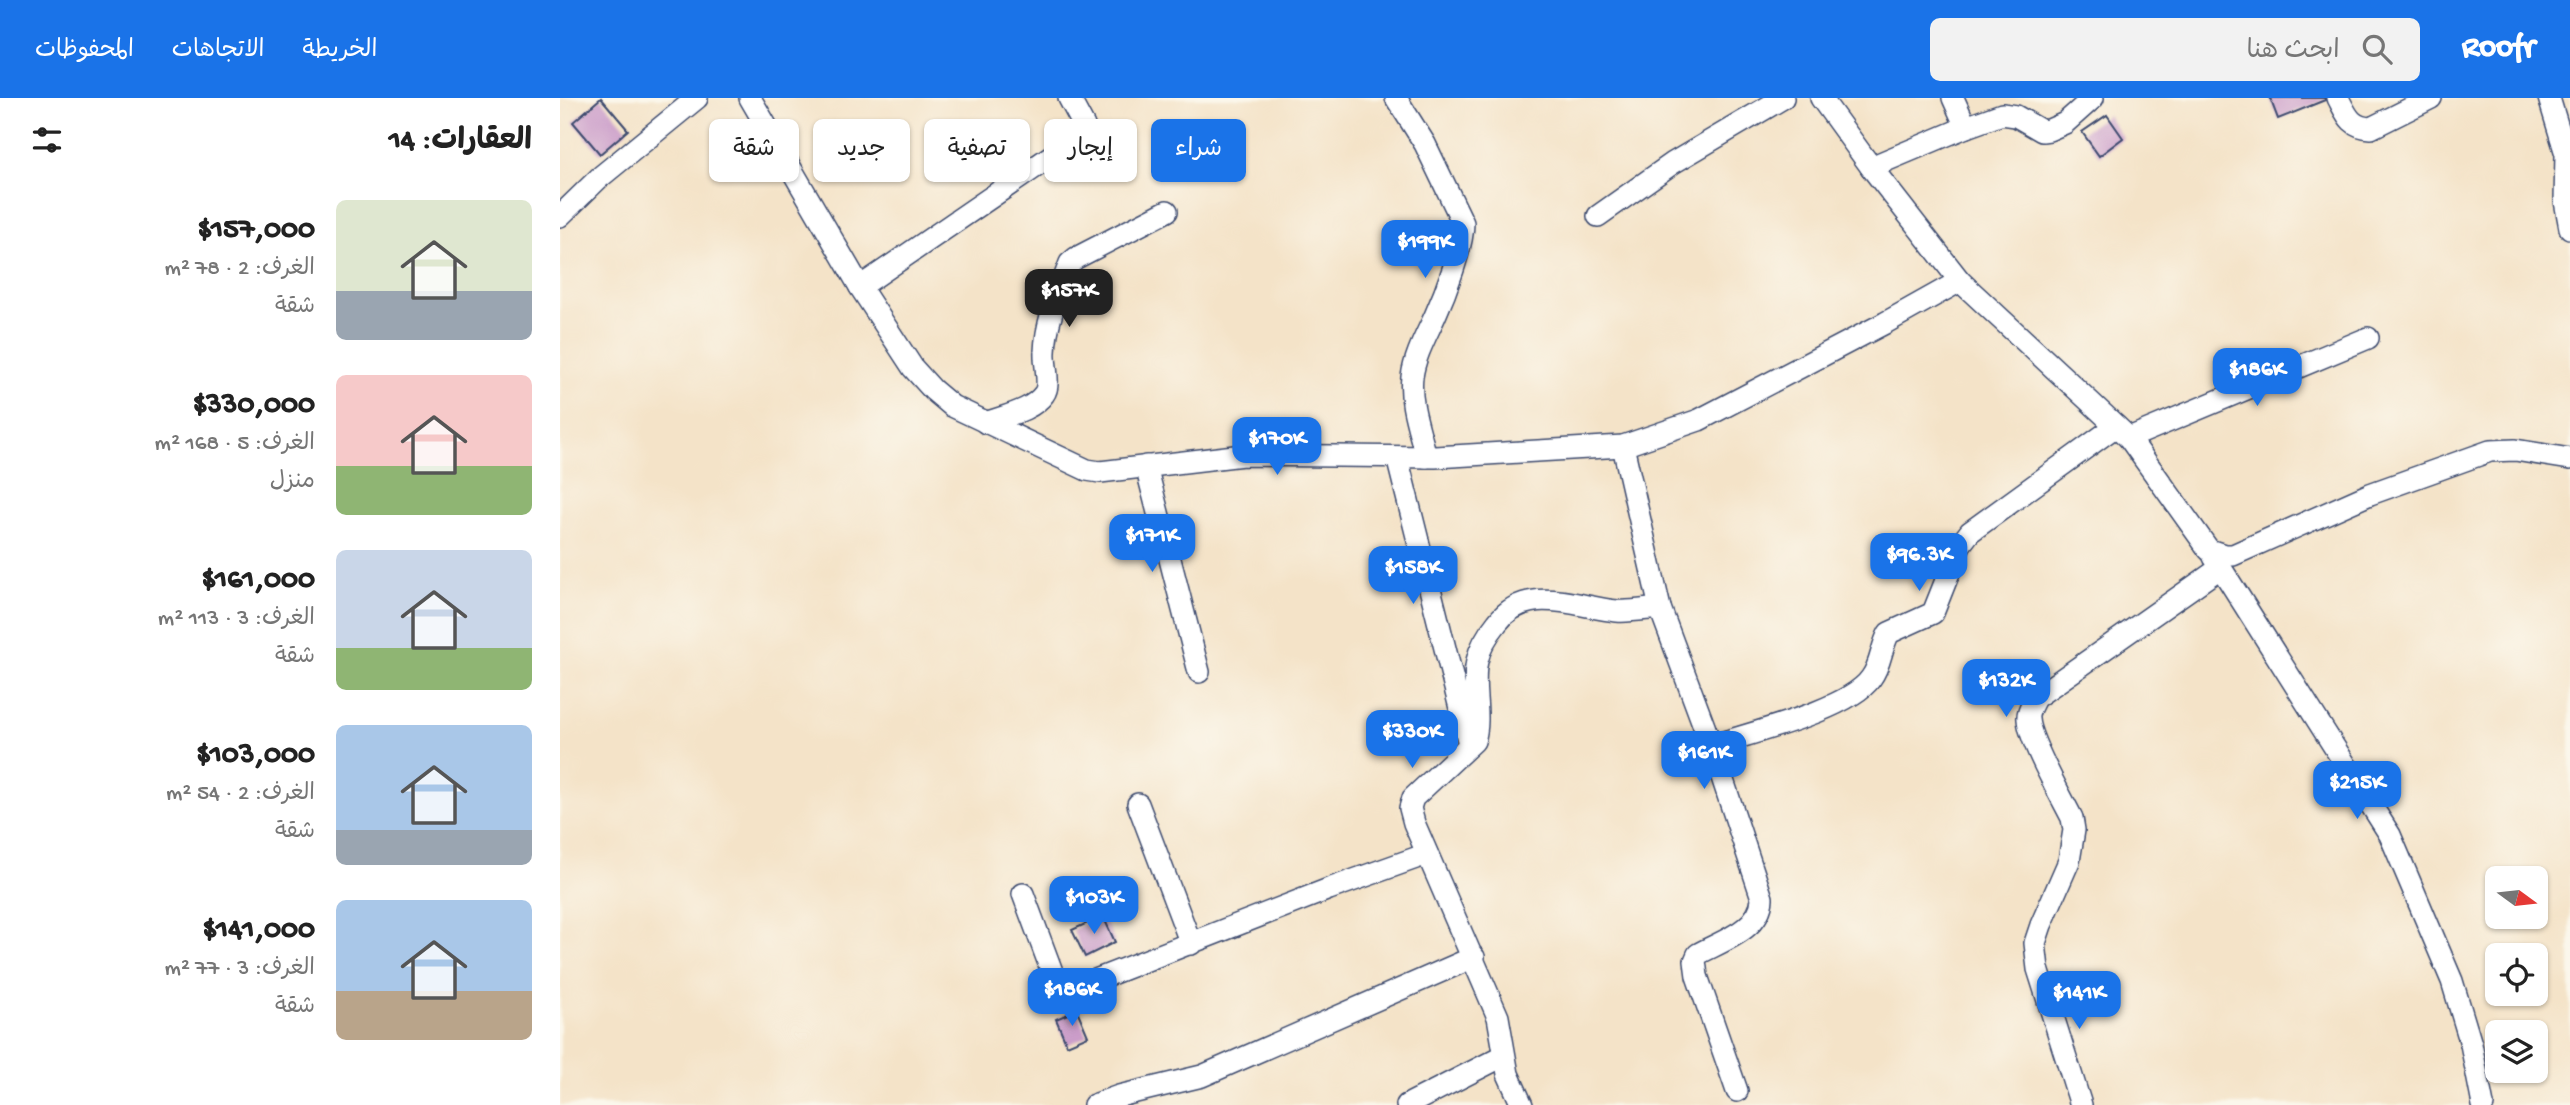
<!DOCTYPE html>
<html lang="ar">
<head>
<meta charset="utf-8">
<style>
	body { margin:0; font-family:"Gochi Hand","Playpen Sans Arabic",sans-serif; background:#f2f2f2; color:#222; direction:rtl; height:100vh; display:flex; flex-direction:column; font-size:26px; white-space:nowrap }
	* { box-sizing:border-box; margin:0 }
	p { font-size:23px; color:#767676 }
	.icon { flex:none; width:38px; height:38px; fill:none; stroke:currentColor; stroke-width:2; stroke-linecap:round; stroke-linejoin:round }
	.map { position:relative; flex:1; overflow:hidden; direction:ltr }
	.details { display:flex; flex-direction:column; background:#fff; width:560px }
	.details>* { flex:none }
	.hud { position:absolute; left:21px; top:21px; width:665px; height:63px; direction:rtl; display:flex; gap:14px }
	.needle { width:46px; rotate:105deg }
	.fabs { position:absolute; left:1925px; top:768px; display:grid; gap:14px }
	.fabs a { display:grid; place-items:center; width:63px; height:63px; border-radius:10px; background:#fff; box-shadow:0 2px 5px #0004; font-size:35px }
	.price { position:absolute; translate:-50% -60px; padding:0 16px; border-radius:14px; background:#1a73e8; color:#fff; font-size:23px; line-height:46px; filter:drop-shadow(0 2px 4px #0008) }
	.price::after { content:''; position:absolute; left:50%; top:42px; width:21px; height:16px; margin-left:-10px; background:inherit; clip-path:polygon(0 0,100% 0,50% 100%) }
	.price.active { background:#222; color:#fff }
	ul { padding:0; list-style:none }
	li { display:flex; align-items:center; gap:21px; height:175px; padding:0 28px }
	li span { display:grid; place-items:center; flex:none; width:196px; height:140px; border-radius:10px; color:#555 }
	li>.icon { margin-inline-start:auto }
	span .icon { width:84px; height:84px; fill:#fffc; stroke-width:1 }
	li b { font-size:30px }
	h2 { display:flex; justify-content:space-between; align-items:center; height:84px; padding:0 28px; font-size:30px }
	.chip { padding:0 24px; border-radius:10px; background:#fff; box-shadow:0 2px 5px #0004; font-size:24px; line-height:63px }
	.chip.active { background:#1a73e8; color:#fff }
	header { display:flex; align-items:center; gap:42px; box-sizing:border-box; height:98px; padding:0 35px; background:#1a73e8; color:#fff }
	header strong { font-size:33px }
	nav { display:flex; gap:38px; margin-inline-start:auto; font-size:24px }
	.search { width:490px; height:63px; background:#f2f2f2; display:flex; align-items:center; gap:18px; box-sizing:border-box; padding:0 24px; border-radius:10px; color:#767676; font-size:26px }
	main { display:flex; flex:1; min-height:0 }
	.map>svg:first-child { display:block }
</style>
</head>
<body>
<header>
<strong>Roofr</strong>
<div class="search"><svg class="icon" aria-label="search" viewBox="0 0 24 24"><circle cx="10" cy="10" r="6"/><path d="M15 15l6 6"/></svg>ابحث هنا</div>
<nav><a>الخريطة</a><a>الاتجاهات</a><a>المحفوظات</a></nav>
</header>
<main>
<div class="map">
<svg width="2010" height="1007" viewBox="0 0 2010 1007">
	<rect width="100%" height="100%" fill="#fbf7ec"/>
	<filter id="ink" filterUnits="userSpaceOnUse"><feTurbulence type="fractalNoise" baseFrequency=".0143" numOctaves="2"/><feDisplacementMap in="SourceGraphic" scale="14" xChannelSelector="R" yChannelSelector="G"/><feConvolveMatrix kernelMatrix="1 2 1 2 8 2 1 2 1" color-interpolation-filters="sRGB"/></filter>
	<filter id="wash" filterUnits="userSpaceOnUse"><feTurbulence type="fractalNoise" baseFrequency=".00686" numOctaves="4" result="noise"/><feDisplacementMap in="SourceGraphic" scale="28" xChannelSelector="R" yChannelSelector="G"/><feGaussianBlur stdDeviation="1.57" result="paint"/><feColorMatrix in="noise" values="0 0 0 0 0 0 0 0 0 0 0 0 0 0 0 0 0 1.4 0 .05"/><feComposite in="paint" operator="in"/></filter>
	<g filter="url(#wash)">
		<rect width="100%" height="100%" fill="#f4e3c8"/>
		<g id="blocks">
			<!-- building -->
			<g fill="#cb9dc9">
				<polygon points="41,0 68,32 40,56 13,24"/>
				<polygon points="1710,0 1765,0 1765,2 1718,21"/>
				<polygon points="1547,17 1563,40 1539,58 1522,34"/>
				<polygon points="543,818 555,844 525,859 512,832"/>
				<polygon points="517,912 528,938 507,947 496,921"/>
			</g>
		</g>
	</g>
	<g filter="url(#ink)">
		<use href="#blocks" fill-opacity="0" stroke="#3c4a6e" stroke-width="2"/>
		<g fill="none" stroke-linecap="round" stroke-linejoin="round">
			<!-- street casing -->
			<g stroke="#3c4a6e" stroke-width="24">
				<g id="street">
					<polyline points="190,0 300,189 353,270 373,292 392,308 527,372 540,374 683,357 875,359 1063,348 1139,322 1325,225 1400,183"/>
					<path d="M836,0L865,46L903,125C903,149 885,196 875,218C866,238 855,257 852,279C849,305 860,333 866,359"/>
					<polyline points="1261,0 1311,69 1400,183 1569,340 1649,452 1664,457 1673,457 1810,396 1930,353 1955,352 2010,361"/>
					<polyline points="1393,0 1406,29"/>
					<path d="M1778,0C1787,17 1790,29 1811,30L1871,0"/>
					<polyline points="1989,0 2006,56 2005,103 2010,130"/>
					<polyline points="1311,69 1406,29 1442,16 1456,18 1482,33 1489,32 1505,25 1533,0"/>
					<polyline points="0,118 39,80 137,0"/>
					<polyline points="1038,118 1113,65 1223,0"/>
					<polyline points="300,189 522,37 524,28 509,0"/>
					<path d="M426,325C444,318 472,313 484,296C491,287 484,265 485,254C486,223 499,194 510,165L516,160L607,113"/>
					<polyline points="1569,340 1808,240"/>
					<path d="M1063,348L1100,510L1154,655L1202,800C1201,831 1162,843 1138,856L1135,863L1137,878L1177,993"/>
					<polyline points="837,359 908,642"/>
					<polyline points="586,368 639,574"/>
					<polyline points="1654,459 1830,737 1892,883 1911,946 1923,1007"/>
					<path d="M1151,648C1190,635 1289,612 1311,580C1321,567 1321,549 1329,535L1373,515L1400,447L1410,434L1556,328"/>
					<polyline points="578,706 631,846"/>
					<polyline points="463,796 497,887 515,890 769,791 867,756"/>
					<polyline points="534,1007 559,998 642,978 914,859"/>
					<polyline points="847,1007 943,958"/>
					<path d="M962,1007L948,976L938,919L854,725L850,710L853,700L914,643C922,617 911,589 917,563C920,549 928,536 937,525C967,485 1016,509 1057,513C1071,514 1086,511 1100,510"/>
					<path d="M1521,1007L1478,871L1475,845L1481,827L1509,763L1514,732L1512,720C1501,698 1469,642 1468,621C1467,614 1472,607 1475,600L1660,470"/>
				</g>
			</g>
			<!-- street -->
			<use href="#street" stroke="#fff" stroke-width="21"/>
		</g>
	</g>
</svg>
<div class="fabs">
<a><svg class="needle" viewBox="-14 -14 28 28"><path d="M0-13l5 13h-10z" fill="#e53935"/><path d="M0 13l5-13h-10z" fill="#767676"/></svg></a>
<a><svg class="icon" aria-label="locate" viewBox="0 0 24 24"><circle cx="12" cy="12" r="6"/><path d="M12 2v4M12 18v4M2 12h4M18 12h4"/></svg></a>
<a><svg class="icon" aria-label="layers" viewBox="0 0 24 24"><path d="M12 4l9 5-9 5-9-5zM3 14l9 5 9-5"/></svg></a>
</div>
<b class="price" style="left:865px;top:182px">$199K</b>
<b class="price active" style="left:509px;top:231px">$157K</b>
<b class="price" style="left:1697px;top:310px">$186K</b>
<b class="price" style="left:717px;top:379px">$170K</b>
<b class="price" style="left:592px;top:476px">$171K</b>
<b class="price" style="left:1359px;top:495px">$96.3K</b>
<b class="price" style="left:853px;top:508px">$158K</b>
<b class="price" style="left:1446px;top:621px">$132K</b>
<b class="price" style="left:852px;top:672px">$330K</b>
<b class="price" style="left:1144px;top:693px">$161K</b>
<b class="price" style="left:1797px;top:723px">$215K</b>
<b class="price" style="left:534px;top:838px">$103K</b>
<b class="price" style="left:512px;top:930px">$186K</b>
<b class="price" style="left:1519px;top:933px">$141K</b>
<div class="hud">
<a class="chip active">شراء</a>
<a class="chip">إيجار</a>
<a class="chip">تصفية</a>
<a class="chip">جديد</a>
<a class="chip">شقة</a>
</div>
</div>
<section class="details">
<h2>العقارات: 14<svg class="icon" aria-label="filters" viewBox="0 0 24 24"><path d="M4 7h16M4 17h16"/><circle cx="9" cy="7" r="2"/><circle cx="15" cy="17" r="2"/></svg></h2>
<ul>
<li><span style="background:linear-gradient(#dfe7d0 65%,#9aa5b1 0)"><svg class="icon" aria-label="home" viewBox="0 0 24 24"><path d="M3 11l9-7 9 7M6 9v11h12V9"/></svg></span><div><b>$157,000</b><p>الغرف: 2 · 78 m²</p><p>شقة</p></div></li>
<li><span style="background:linear-gradient(#f6c9c9 65%,#8fb573 0)"><svg class="icon" aria-label="home" viewBox="0 0 24 24"><path d="M3 11l9-7 9 7M6 9v11h12V9"/></svg></span><div><b>$330,000</b><p>الغرف: 5 · 168 m²</p><p>منزل</p></div></li>
<li><span style="background:linear-gradient(#c9d6e8 70%,#8fb573 0)"><svg class="icon" aria-label="home" viewBox="0 0 24 24"><path d="M3 11l9-7 9 7M6 9v11h12V9"/></svg></span><div><b>$161,000</b><p>الغرف: 3 · 113 m²</p><p>شقة</p></div></li>
<li><span style="background:linear-gradient(#a9c7e8 75%,#9aa5b1 0)"><svg class="icon" aria-label="home" viewBox="0 0 24 24"><path d="M3 11l9-7 9 7M6 9v11h12V9"/></svg></span><div><b>$103,000</b><p>الغرف: 2 · 54 m²</p><p>شقة</p></div></li>
<li><span style="background:linear-gradient(#a9c7e8 65%,#b9a48a 0)"><svg class="icon" aria-label="home" viewBox="0 0 24 24"><path d="M3 11l9-7 9 7M6 9v11h12V9"/></svg></span><div><b>$141,000</b><p>الغرف: 3 · 77 m²</p><p>شقة</p></div></li>
</ul>
</section>
</main>
</body>
</html>
